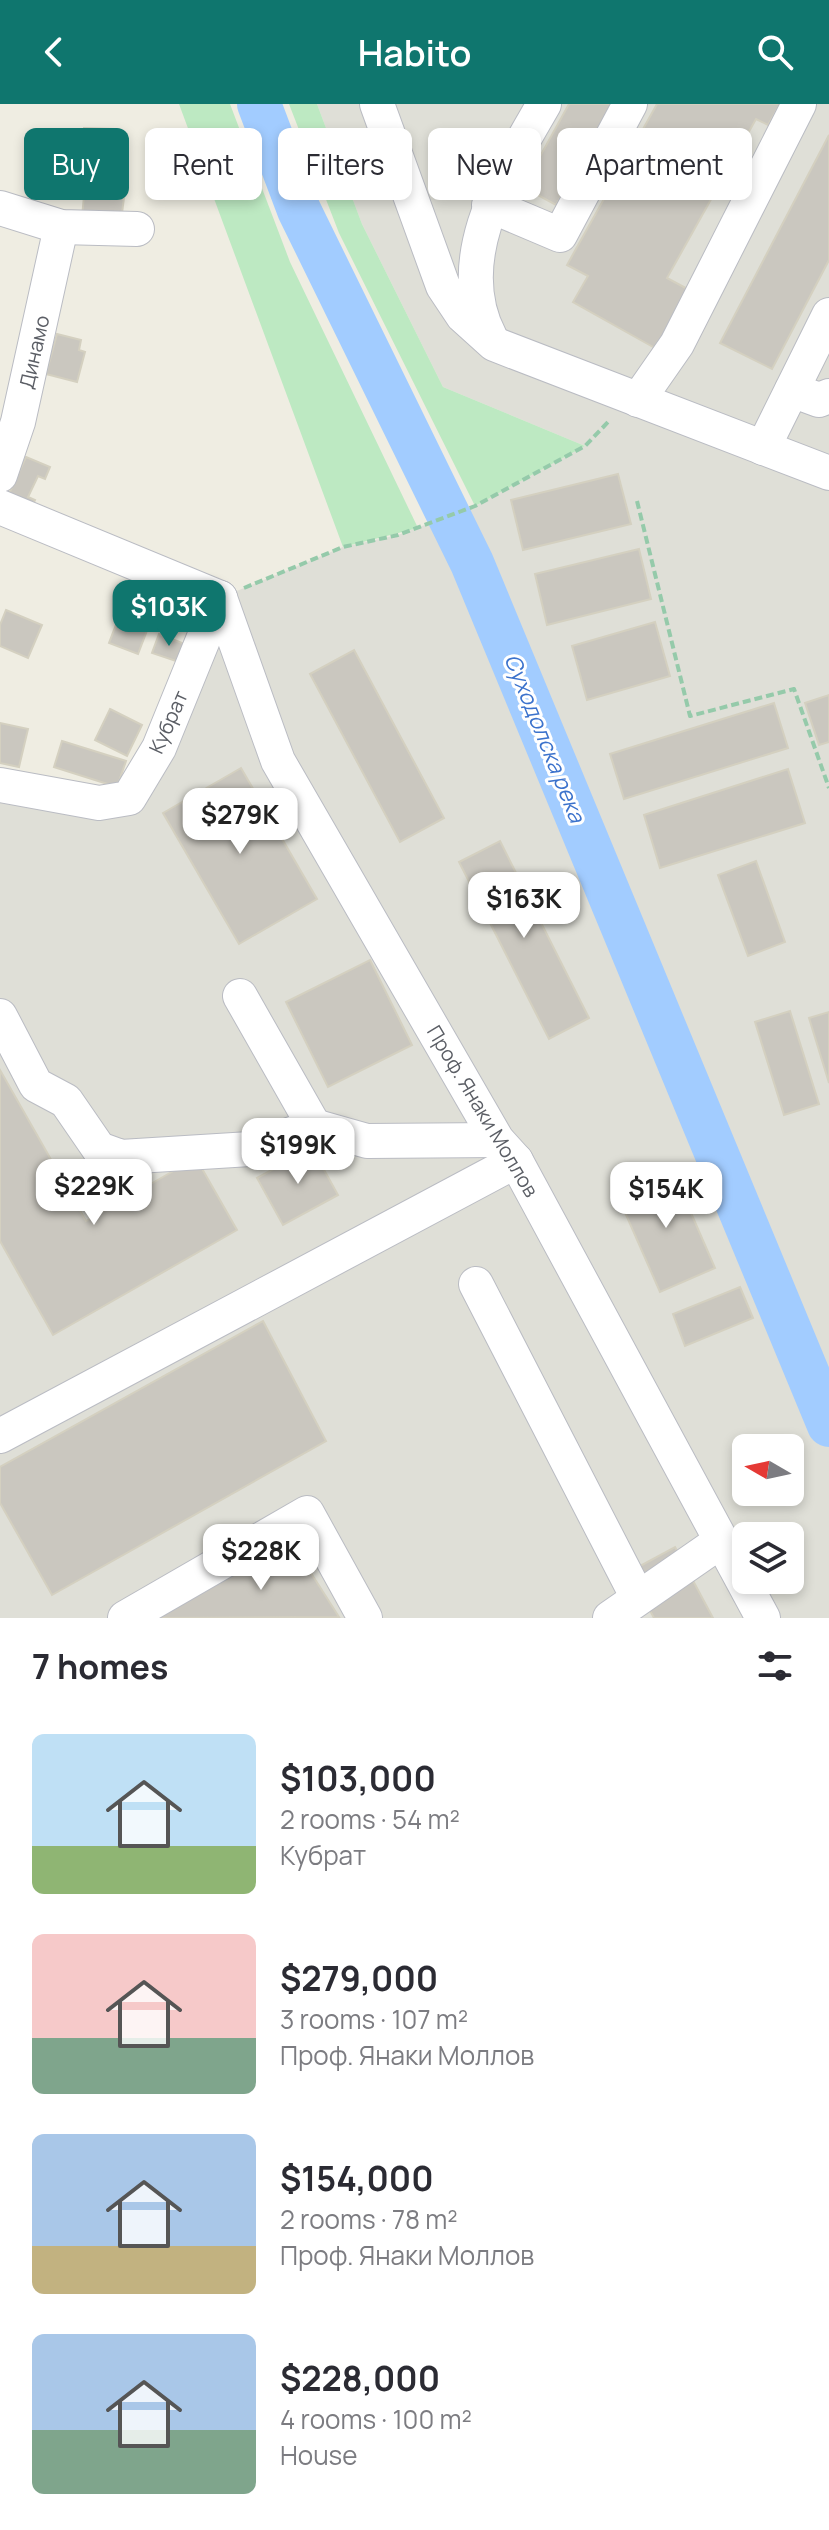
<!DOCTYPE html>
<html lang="en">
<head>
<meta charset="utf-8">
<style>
	body { margin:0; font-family:Manrope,sans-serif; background:#f7f7f7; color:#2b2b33; height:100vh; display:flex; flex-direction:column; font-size:30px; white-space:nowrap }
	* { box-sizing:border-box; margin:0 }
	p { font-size:26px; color:#7c7c81 }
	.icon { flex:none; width:44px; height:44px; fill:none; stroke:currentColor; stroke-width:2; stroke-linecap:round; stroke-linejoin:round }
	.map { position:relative; height:1514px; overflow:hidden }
	.drawer { display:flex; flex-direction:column; background:#fff; flex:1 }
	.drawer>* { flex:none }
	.banner { position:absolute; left:24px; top:24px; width:782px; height:72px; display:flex; gap:16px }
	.needle { width:52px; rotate:279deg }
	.tools { position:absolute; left:732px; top:1330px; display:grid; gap:16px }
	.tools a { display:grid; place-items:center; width:72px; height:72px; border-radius:12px; background:#fff; box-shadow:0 4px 12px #0003; font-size:40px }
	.price { position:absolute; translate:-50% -68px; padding:0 18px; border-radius:16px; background:#fff; color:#222; font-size:26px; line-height:52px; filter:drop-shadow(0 2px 4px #0008) }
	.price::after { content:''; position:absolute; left:50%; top:48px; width:24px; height:18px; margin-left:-12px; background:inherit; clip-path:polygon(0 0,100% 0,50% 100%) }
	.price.current { background:#0f766e; color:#fff }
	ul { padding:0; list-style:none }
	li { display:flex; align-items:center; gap:24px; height:200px; padding:0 32px }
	li span { display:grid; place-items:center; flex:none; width:224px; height:160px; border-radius:12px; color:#555 }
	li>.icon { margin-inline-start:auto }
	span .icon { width:96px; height:96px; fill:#fffc; stroke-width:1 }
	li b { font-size:34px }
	h2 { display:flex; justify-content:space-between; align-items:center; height:96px; padding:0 32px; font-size:34px }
	.pill { padding:0 28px; border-radius:12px; background:#fff; box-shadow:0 4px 12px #0003; font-size:28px; line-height:72px }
	.pill.current { background:#0f766e; color:#fff }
	header { display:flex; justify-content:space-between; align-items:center; height:104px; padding:0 32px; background:#0f766e; color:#fff; font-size:36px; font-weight:600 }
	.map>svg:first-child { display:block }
</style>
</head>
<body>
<header><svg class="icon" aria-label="back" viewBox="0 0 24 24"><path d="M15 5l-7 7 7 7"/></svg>Habito<svg class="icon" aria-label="search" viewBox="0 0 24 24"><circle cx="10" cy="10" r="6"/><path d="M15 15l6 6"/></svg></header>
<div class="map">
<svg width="829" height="1514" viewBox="0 0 829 1514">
	<rect width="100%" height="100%" fill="#efede2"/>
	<!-- industrial -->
	<path fill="#dfdfd7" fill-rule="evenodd" d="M317,0H829V1514H0V681L129,694L220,494L343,443L398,431L475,402L585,342L443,283L362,120ZM746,1344H790V1388H746ZM746,1432H790V1476H746Z"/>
	<!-- green -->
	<g fill="#bde9c2">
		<polygon points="179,0 230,0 290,158 418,424 343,443"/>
		<polygon points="289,0 317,0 362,120 443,283 585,342 475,402 339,129"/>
	</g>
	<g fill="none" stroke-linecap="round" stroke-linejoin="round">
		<!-- river -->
		<polyline stroke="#a2ccff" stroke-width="44" points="259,0 299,106 472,459 829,1321"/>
	</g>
	<!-- building -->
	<g fill="#cac7bf" stroke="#d4d0c0" stroke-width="2">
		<polygon points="569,0 613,0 556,101 523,83"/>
		<polygon points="657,0 780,0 768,21 756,15 667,174 695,189 662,248 573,198 588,172 567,161"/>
		<polygon points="84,24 114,25 113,49 84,48"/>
		<polygon points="829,31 829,156 772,265 720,239"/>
		<polygon points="85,81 125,86 121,117 82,113"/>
		<polygon points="57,230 81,236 79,246 85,248 77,278 46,270"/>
		<polygon points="26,353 50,363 45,375 38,372 28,393 35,396 30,407 6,396"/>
		<polygon points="618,370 631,420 523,446 511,396"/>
		<polygon points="639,445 651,495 547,521 535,470"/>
		<polygon points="132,479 161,490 138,550 109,539"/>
		<polygon points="6,506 42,521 28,554 0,542 0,521"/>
		<polygon points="655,518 670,572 587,596 572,542"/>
		<polygon points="159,530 185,540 179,558 152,549"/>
		<polygon points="354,546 444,714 400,738 310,570"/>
		<polygon points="829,591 829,638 819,641 805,599"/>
		<polygon points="774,599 788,644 624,695 610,650"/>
		<polygon points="110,605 142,621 127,652 95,636"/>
		<polygon points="0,619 28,625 19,663 0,659"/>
		<polygon points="62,637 126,657 117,683 54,663"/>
		<polygon points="241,664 317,795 239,840 163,709"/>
		<polygon points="788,665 805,719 660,764 644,711"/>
		<polygon points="500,737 589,914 549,935 459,758"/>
		<polygon points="756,757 785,838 748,852 718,771"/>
		<polygon points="370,856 412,941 328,983 286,898"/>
		<polygon points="790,907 819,1000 784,1011 755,918"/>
		<polygon points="829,908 829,979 809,914"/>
		<polygon points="0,966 86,1117 196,1054 237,1126 53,1231 0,1137"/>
		<polygon points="312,1044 338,1091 283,1121 257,1074"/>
		<polygon points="671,1063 715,1164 660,1188 616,1088"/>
		<polygon points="740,1183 753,1214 685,1242 673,1210"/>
		<polygon points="263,1217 326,1337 52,1491 0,1399 0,1363"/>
		<polygon points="290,1436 339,1513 154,1514"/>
		<polygon points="675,1443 713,1514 654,1514 629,1468"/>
	</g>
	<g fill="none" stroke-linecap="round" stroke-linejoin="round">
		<!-- minor casing -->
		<g stroke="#babcc3" stroke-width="36">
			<g id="minor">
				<polyline points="377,0 443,182 463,212 494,240 829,369"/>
				<polyline points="489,101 560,131 630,0"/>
				<polyline points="0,104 61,123 137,125"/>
				<path d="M490,233C449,155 505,68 544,0"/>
				<polyline points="792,286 819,296 829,292"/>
				<polyline points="638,296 677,240 799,0"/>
				<polyline points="763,344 829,211"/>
				<polyline points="0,371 18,318 61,123"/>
				<polyline points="0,403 220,494"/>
				<polyline points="220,494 278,657 497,1036 516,1057 763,1514"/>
				<polyline points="0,681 99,699 129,694 159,644 220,494"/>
				<polyline points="240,892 314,1022"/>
				<polyline points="0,912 36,981 66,997 99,1045 121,1053 250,1045 314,1022 367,1037 497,1036"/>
				<polyline points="476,1180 638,1494"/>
				<polyline points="0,1332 516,1057"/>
				<polyline points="125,1514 307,1409 365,1514"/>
				<polyline points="610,1514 721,1437"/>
			</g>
		</g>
		<!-- path -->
		<g stroke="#95caaa" stroke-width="4" stroke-dasharray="8 4" stroke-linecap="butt">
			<polyline points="637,397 690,612 794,585 829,684"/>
			<polyline points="244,484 343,443 398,431 475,402 585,342 610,316"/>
		</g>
		<!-- minor -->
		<use href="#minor" stroke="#fff" stroke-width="34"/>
	</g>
	<g text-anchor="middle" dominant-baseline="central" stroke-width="6" stroke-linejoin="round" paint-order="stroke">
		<!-- street labels -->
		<g font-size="20" fill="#5b5e65" stroke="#fff">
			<text transform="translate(34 248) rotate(-77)">Динамо</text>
			<text transform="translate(168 618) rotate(-66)">Кубрат</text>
			<text transform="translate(483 1007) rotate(59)">Проф. Янаки Моллов</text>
		</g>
		<!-- water labels -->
		<g font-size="22" font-style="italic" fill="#3b72cc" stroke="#fff">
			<text transform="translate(545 634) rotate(68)">Суходолска река</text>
		</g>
	</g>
</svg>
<div class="tools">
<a><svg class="needle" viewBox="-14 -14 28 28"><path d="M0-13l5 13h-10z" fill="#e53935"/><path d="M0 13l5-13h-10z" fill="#7c7c81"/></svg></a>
<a><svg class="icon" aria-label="layers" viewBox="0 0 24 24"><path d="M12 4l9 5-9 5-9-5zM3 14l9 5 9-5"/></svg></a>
</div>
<b class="price current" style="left:169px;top:544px">$103K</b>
<b class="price" style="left:240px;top:752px">$279K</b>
<b class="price" style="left:524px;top:836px">$163K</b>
<b class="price" style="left:298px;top:1082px">$199K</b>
<b class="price" style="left:94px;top:1123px">$229K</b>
<b class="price" style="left:666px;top:1126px">$154K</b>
<b class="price" style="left:261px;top:1488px">$228K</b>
<div class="banner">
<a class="pill current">Buy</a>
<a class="pill">Rent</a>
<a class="pill">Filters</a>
<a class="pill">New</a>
<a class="pill">Apartment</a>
</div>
</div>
<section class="drawer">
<h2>7 homes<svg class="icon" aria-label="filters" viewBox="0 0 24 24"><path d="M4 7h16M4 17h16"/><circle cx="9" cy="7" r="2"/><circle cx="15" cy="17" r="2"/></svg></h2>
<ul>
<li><span style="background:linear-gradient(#bfe0f5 70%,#8fb573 0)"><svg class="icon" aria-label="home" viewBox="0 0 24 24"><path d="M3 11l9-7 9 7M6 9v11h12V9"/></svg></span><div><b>$103,000</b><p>2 rooms · 54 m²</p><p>Кубрат</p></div></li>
<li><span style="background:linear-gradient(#f6c9c9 65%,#7fa58c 0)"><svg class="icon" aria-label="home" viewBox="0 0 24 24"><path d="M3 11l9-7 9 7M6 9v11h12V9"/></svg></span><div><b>$279,000</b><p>3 rooms · 107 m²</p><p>Проф. Янаки Моллов</p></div></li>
<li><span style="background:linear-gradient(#a9c7e8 70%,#c2b280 0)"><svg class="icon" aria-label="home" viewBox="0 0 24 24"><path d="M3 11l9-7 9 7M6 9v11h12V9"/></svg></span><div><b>$154,000</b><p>2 rooms · 78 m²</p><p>Проф. Янаки Моллов</p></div></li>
<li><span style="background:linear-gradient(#a9c7e8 60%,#7fa58c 0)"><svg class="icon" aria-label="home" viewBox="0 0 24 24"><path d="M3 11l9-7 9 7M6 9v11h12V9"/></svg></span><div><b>$228,000</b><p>4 rooms · 100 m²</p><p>House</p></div></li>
</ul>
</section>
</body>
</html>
